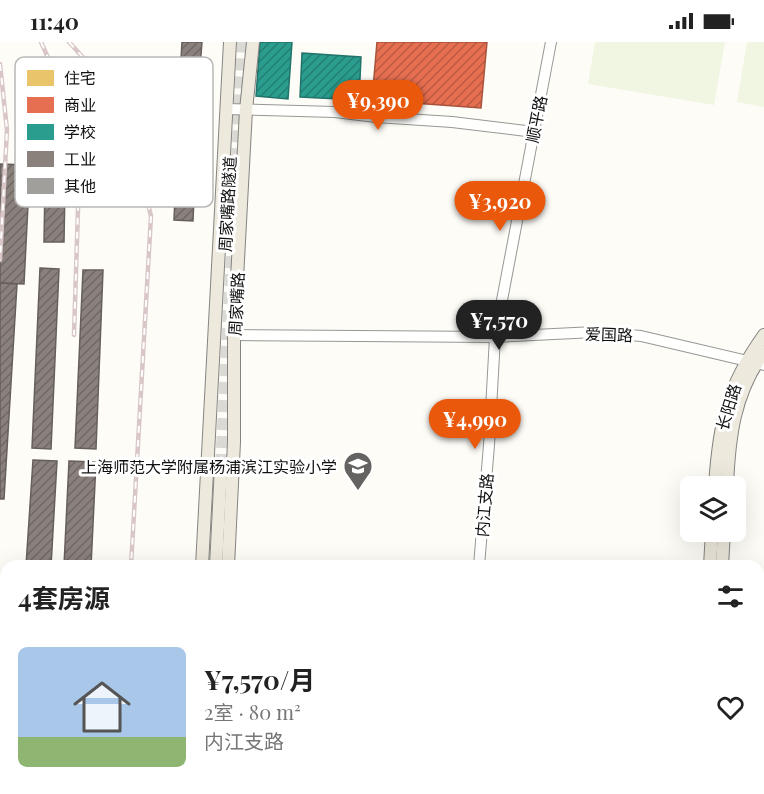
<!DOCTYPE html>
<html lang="zh">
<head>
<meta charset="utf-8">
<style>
	body { margin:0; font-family:"Playfair Display","Noto Sans SC",serif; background:#f6f6f6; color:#222; height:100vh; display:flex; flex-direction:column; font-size:22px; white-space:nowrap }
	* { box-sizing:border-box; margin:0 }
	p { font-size:20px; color:#767676 }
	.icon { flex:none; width:33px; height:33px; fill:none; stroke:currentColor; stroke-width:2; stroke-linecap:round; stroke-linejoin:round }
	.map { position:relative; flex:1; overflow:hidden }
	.drawer { position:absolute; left:0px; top:518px; width:765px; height:236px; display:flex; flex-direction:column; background:#fff; border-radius:18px 18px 0 0; box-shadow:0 6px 24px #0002 }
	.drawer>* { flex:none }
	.tools { position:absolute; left:680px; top:434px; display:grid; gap:12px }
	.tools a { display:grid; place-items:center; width:66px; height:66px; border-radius:9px; background:#fff; box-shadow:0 6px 24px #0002; font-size:30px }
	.price { position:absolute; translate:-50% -51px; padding:0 14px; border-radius:21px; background:#ea580c; color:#fff; font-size:20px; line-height:39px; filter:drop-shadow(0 2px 3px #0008) }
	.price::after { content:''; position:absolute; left:50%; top:36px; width:18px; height:14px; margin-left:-9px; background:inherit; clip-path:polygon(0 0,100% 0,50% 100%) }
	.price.current { background:#222; color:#fff }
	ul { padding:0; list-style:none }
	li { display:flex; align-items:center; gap:18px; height:150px; padding:0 18px }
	li span { display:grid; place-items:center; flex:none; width:168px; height:120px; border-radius:9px; color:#555 }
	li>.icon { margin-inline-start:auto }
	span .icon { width:72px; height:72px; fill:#fffc; stroke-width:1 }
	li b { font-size:26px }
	h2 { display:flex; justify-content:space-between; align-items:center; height:72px; padding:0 18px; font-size:26px }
	.status { display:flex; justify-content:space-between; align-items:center; height:42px; padding:0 30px; background:#fff; direction:ltr }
	.status svg { height:16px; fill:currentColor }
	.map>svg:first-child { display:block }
</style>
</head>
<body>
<div class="status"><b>11:40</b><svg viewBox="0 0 49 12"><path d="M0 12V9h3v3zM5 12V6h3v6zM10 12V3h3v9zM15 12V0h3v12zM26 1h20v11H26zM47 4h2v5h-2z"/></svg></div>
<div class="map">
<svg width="764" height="752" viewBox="0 0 764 752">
	<defs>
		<pattern id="homes-hatch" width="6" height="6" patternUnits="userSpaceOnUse" patternTransform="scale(1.5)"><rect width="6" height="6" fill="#e9c46a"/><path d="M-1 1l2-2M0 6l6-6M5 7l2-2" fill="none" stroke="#c7a75b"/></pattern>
		<pattern id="shops-hatch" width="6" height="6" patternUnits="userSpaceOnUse" patternTransform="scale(1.5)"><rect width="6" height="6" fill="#e76f51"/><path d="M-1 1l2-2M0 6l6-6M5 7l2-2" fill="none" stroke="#ba5a42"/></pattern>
		<pattern id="schools-hatch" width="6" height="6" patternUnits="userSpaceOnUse" patternTransform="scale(1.5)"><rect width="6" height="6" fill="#2a9d8f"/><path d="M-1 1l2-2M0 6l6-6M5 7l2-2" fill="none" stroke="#237f73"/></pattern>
		<pattern id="industry-hatch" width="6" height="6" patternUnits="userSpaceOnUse" patternTransform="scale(1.5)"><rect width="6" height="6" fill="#8a817c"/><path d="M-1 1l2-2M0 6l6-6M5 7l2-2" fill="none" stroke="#6f6864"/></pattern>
		<pattern id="building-hatch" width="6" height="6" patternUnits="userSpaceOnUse" patternTransform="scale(1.5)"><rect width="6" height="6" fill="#a19f9c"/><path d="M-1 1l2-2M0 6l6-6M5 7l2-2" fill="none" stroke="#82807e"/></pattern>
	</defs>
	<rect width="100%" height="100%" fill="#fdfcf7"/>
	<!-- pitch -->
	<g fill="#f0f6e1">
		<polygon points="595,0 725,0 714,63 588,42"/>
		<polygon points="747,0 764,0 764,65 737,60"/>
	</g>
	<!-- homes -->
	<g fill="url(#homes-hatch)" stroke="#a88e4f" stroke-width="1.5">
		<polygon points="0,593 6,596 5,618 0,617"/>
		<polygon points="4,626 6,627 6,662 0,679 0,638"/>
	</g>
	<!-- shops -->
	<polygon fill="url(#shops-hatch)" stroke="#a7533e" stroke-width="1.5" points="377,0 487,0 481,66 372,58"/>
	<!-- schools -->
	<g fill="url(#schools-hatch)" stroke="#227369" stroke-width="1.5">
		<polygon points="260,0 292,0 288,57 256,54"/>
		<polygon points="302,11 361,15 359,58 300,55"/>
	</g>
	<!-- industry -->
	<g fill="url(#industry-hatch)" stroke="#665f5c" stroke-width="1.5">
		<polygon points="182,0 202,0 199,37 180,36"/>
		<polygon points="0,122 30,123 24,242 0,241"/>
		<polygon points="45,143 65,144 64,200 44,200"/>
		<polygon points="175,155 194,155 193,179 174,178"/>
		<polygon points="40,226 59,227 51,407 32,406"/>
		<polygon points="83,228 103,228 96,407 75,406"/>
		<polygon points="0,241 17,242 4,457 0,457"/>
		<polygon points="33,418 57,419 51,524 26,524"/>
		<polygon points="69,419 96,420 91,524 64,524"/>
		<rect x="397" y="747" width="25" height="5"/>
	</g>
	<!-- building -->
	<polygon fill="url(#building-hatch)" points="6,734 6,747 30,747 42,752 0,752 0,739 3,740"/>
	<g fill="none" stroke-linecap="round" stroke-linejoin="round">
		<!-- major-tunnel -->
		<polyline stroke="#dad9d4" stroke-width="12" stroke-dasharray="12 6" stroke-linecap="butt" points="221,424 243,0"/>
		<!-- minor casing -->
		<g stroke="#979795" stroke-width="12">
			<g id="minor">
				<polyline points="226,67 335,70 376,75 452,80 534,90"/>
				<polyline points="234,293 495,295 595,290 641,294 764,323"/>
				<polyline points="479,524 489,403 495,295 551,0"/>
				<polyline points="0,709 6,711"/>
				<polyline points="759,741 764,740"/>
				<polyline points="109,747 124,752"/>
				<polyline points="465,752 465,747"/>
				<polyline points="637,752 705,747"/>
			</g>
		</g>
		<!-- major casing -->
		<g stroke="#858482" stroke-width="14">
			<g id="major">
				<path d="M715,444C719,381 727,345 764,293"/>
				<path d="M727,444C729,395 734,351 764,310"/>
				<polyline points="202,524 230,0"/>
				<polyline points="216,524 221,424"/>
				<polyline points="228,524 234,400 234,293 246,68 253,0"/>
				<polyline points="710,524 712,489"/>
				<polyline points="722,524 724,489"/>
				<polyline points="697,747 698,752"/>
				<polyline points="712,747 712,752"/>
				<polyline points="188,752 188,747"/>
				<polyline points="207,752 207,747"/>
			</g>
		</g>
		<!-- minor -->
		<use href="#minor" stroke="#fffffe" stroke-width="10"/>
		<!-- major -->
		<use href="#major" stroke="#ede9dc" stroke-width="12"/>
		<!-- rail casing -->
		<g stroke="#d9c6c7" stroke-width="4.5">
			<g id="rail">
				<polyline points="41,0 63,49 79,135 74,293"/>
				<polyline points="69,0 95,29 129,88 151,174 131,524"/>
				<polyline points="0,22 7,88 0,218"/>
			</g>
		</g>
		<!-- rail -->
		<use href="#rail" stroke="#fff" stroke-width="2" stroke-dasharray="7" stroke-linecap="butt"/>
	</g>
	<!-- icons -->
	<defs>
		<g id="school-pin" transform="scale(1.5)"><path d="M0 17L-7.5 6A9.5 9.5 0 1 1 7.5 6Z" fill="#646362" stroke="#fff"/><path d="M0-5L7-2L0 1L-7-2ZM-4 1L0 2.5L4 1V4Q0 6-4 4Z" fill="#fff"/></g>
	</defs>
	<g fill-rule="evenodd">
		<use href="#school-pin" x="358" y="424"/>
	</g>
	<g text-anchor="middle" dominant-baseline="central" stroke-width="6" stroke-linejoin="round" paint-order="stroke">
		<!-- street labels -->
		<g font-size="16" fill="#111" stroke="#fff">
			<text transform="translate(536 77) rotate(-79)">顺平路</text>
			<text transform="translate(227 162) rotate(-87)">周家嘴路隧道</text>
			<text transform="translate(236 262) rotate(-87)">周家嘴路</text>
			<text transform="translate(609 292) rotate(2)">爱国路</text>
			<text transform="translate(728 365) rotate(-73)">长阳路</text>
			<text transform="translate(484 463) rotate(-85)">内江支路</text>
		</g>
		<!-- poi labels -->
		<g font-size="16" fill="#111" stroke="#fff" text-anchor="end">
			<text x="337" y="424">上海师范大学附属杨浦滨江实验小学</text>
		</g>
	</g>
	<!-- legend -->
	<rect x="15" y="15" width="198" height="150" rx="9" fill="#fff" stroke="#b8b8b8" stroke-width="1.5"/>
	<rect x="27" y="28" width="27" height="16" fill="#e9c46a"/>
	<rect x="27" y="55" width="27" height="16" fill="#e76f51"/>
	<rect x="27" y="82" width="27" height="16" fill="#2a9d8f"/>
	<rect x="27" y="109" width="27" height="16" fill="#8a817c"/>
	<rect x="27" y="136" width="27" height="16" fill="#a19f9c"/>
	<g font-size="16" fill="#111">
		<text x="64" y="42">住宅</text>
		<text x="64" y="69">商业</text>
		<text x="64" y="96">学校</text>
		<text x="64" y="123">工业</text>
		<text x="64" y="150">其他</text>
	</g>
</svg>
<div class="tools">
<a><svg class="icon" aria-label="layers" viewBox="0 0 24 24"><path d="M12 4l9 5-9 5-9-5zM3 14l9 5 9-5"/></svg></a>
</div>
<b class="price" style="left:378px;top:89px">¥9,390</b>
<b class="price" style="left:500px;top:190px">¥3,920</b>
<b class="price current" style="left:499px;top:309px">¥7,570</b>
<b class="price" style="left:475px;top:408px">¥4,990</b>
<section class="drawer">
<h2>4套房源<svg class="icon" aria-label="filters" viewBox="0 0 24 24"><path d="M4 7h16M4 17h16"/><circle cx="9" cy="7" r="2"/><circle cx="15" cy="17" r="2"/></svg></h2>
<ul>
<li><span style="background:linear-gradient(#a9c7e8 75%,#8fb573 0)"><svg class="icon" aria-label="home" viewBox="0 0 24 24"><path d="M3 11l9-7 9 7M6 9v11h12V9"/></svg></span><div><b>¥7,570/月</b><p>2室 · 80 m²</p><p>内江支路</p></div><svg class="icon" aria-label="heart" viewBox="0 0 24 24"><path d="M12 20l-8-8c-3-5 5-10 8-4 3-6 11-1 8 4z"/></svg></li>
</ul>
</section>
</div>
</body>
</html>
